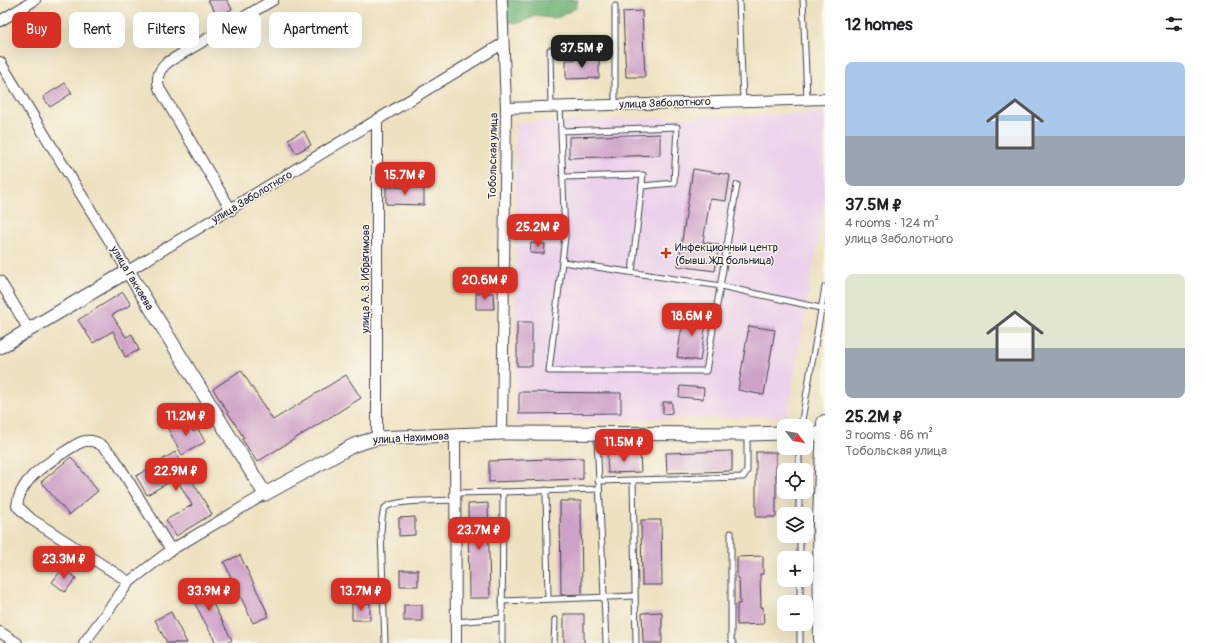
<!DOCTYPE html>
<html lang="en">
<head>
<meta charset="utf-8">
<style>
	body { margin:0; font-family:Pangolin,sans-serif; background:#f2f2f2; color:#202124; height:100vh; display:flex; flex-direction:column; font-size:15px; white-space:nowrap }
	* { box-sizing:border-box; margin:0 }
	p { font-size:13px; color:#757577 }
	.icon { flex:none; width:22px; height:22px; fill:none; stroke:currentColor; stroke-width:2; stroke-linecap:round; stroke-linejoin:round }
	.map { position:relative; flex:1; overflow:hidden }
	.sheet { display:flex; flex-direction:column; background:#fff; width:380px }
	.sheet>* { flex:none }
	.hud { position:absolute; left:12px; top:12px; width:380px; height:36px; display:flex; gap:8px }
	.needle { width:26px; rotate:121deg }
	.buttons { position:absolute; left:777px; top:419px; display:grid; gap:8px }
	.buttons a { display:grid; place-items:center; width:36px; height:36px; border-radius:8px; background:#fff; box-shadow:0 4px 16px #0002; font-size:20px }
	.price { position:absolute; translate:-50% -34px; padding:0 9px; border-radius:8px; background:#d93025; color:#fff; font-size:13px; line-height:26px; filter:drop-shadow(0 1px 2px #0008) }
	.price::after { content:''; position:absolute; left:50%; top:24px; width:12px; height:9px; margin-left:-6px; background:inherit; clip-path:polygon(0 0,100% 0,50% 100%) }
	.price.selected { background:#222; color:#fff }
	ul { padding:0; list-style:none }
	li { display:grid; align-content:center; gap:8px; height:212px; padding:0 20px }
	li span { display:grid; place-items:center; height:124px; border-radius:8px; color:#555 }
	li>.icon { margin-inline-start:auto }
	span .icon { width:72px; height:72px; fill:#fffc; stroke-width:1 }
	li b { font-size:17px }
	h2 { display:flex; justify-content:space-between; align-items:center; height:48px; padding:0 20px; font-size:17px }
	.pill { padding:0 14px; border-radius:8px; background:#fff; box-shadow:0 4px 16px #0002; font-size:14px; line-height:36px }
	.pill.selected { background:#d93025; color:#fff }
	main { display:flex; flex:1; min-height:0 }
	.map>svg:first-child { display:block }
</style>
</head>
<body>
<main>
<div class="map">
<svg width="825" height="643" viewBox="0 0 825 643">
	<rect width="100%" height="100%" fill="#fbf7ec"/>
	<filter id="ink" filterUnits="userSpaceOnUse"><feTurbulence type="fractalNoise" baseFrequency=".025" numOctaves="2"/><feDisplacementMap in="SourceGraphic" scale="8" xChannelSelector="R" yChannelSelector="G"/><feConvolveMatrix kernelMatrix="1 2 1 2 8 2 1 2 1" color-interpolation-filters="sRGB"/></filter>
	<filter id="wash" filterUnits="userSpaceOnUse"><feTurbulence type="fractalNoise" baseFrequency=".012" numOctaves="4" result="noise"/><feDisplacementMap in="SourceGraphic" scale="16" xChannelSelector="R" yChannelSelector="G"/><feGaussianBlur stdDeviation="0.9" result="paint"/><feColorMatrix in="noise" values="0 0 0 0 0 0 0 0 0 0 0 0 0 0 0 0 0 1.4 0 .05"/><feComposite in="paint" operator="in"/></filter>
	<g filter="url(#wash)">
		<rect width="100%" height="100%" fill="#ede1c0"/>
		<!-- built -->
		<polygon fill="#ebd1eb" points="825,113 825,200 787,416 516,422 515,123"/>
		<!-- forest -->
		<polygon fill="#6fb276" stroke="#486a58" points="508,0 578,0 576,8 559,17 551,18 536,16 519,23 507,22 501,12"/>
		<g id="blocks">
			<!-- building -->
			<g fill="#cea2c7">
				<polygon points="208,0 227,0 232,9 218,17"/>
				<polygon points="642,11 645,77 626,77 623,12"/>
				<polygon points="599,59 599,78 566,79 566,60"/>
				<polygon points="65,83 72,93 50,107 43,97"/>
				<polygon points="304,131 311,145 296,153 288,139"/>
				<polygon points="660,134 660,155 569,158 569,137"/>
				<polygon points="693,169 730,175 726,201 710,199 703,242 719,245 715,271 678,266"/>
				<polygon points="386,187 424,188 424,205 386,204"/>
				<polygon points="531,243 545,244 544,254 530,253"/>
				<polygon points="123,292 131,305 112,315 126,337 132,334 139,350 125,357 113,331 93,343 78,320"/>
				<polygon points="476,293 493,293 494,309 476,309"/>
				<polygon points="684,313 707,317 700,361 677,357"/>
				<rect x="517" y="322" width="15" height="44"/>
				<polygon points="749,326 775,330 764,395 738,390"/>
				<polygon points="241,370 273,420 346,375 361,398 257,462 242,439 244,438 213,389"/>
				<polygon points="680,386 704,388 703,399 679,397"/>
				<polygon points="519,392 621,393 621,413 519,414"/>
				<polygon points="663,402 672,402 672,413 663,414"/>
				<polygon points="185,419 193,432 198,429 205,442 182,455 168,429"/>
				<polygon points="732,451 732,471 667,473 666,453"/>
				<polygon points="175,452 212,514 176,536 166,520 192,505 176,478 147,495 136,476"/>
				<rect x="756" y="452" width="20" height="65"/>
				<polygon points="640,453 641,472 608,473 607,454"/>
				<polygon points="71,457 98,491 69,515 41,482"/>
				<polygon points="583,458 583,479 489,482 489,461"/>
				<polygon points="560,501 581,501 582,594 561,595"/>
				<polygon points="488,503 490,598 469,598 468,504"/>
				<polygon points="415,517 415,535 399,536 399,518"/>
				<polygon points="641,520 661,520 662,585 642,585"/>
				<polygon points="240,555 269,616 253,623 224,562"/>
				<polygon points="763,556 763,574 760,574 761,607 763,607 764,624 737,625 737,604 740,604 739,578 737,578 737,557"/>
				<polygon points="63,568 76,578 65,592 52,582"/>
				<rect x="400" y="570" width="18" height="16"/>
				<polygon points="200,579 232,640 226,643 216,643 186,587"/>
				<polygon points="370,603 370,620 352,620 352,604"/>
				<rect x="404" y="605" width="18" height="16"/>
				<polygon points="171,612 187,643 167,643 155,620"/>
				<polygon points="662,612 662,643 643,643 642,613"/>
				<rect x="564" y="614" width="20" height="29"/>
			</g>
		</g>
	</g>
	<g filter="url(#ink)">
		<use href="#blocks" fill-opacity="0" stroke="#403f4f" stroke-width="1"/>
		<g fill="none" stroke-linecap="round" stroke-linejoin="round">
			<!-- service casing -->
			<g stroke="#403f4f" stroke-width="7">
				<g id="service">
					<polyline points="739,0 743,101"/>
					<polyline points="803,0 807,99"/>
					<polyline points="615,6 615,105"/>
					<polyline points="560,106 565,237 549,371 706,371 737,185"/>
					<polyline points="551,107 550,50 615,48"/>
					<polyline points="561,131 677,127 674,183 642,186"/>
					<polyline points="563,177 643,175 632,272"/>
					<polyline points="563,262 721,286 825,309"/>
					<polyline points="801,426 825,287"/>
					<polyline points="597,435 606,643"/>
					<polyline points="799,448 799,470"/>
					<polyline points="633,480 636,643"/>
					<polyline points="598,481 743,477 747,471 747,435"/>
					<polyline points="546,490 548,599"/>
					<polyline points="503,492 599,489"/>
					<polyline points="799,492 799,514"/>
					<polyline points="456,493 503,492 502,643"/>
					<polyline points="731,533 731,639 733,643"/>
					<polyline points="800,536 800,558"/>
					<polyline points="800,580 800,602"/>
					<polyline points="502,601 635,596"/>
					<polyline points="456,622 502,618"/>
					<polyline points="800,624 800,643"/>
					<path d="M385,643L381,532C382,525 381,514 385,508C392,499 442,501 455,500"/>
					<polyline points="554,643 555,620"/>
				</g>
			</g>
			<!-- minor casing -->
			<g stroke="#403f4f" stroke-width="12">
				<g id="minor">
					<polyline points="502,0 506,108 502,433"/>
					<polyline points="0,21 35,0"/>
					<polyline points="0,62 128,271 502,44"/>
					<polyline points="506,108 825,99"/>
					<polyline points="377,120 377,438"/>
					<path d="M231,210L159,88C156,76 159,70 168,62L273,0"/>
					<polyline points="0,281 29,330"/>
					<polyline points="455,436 456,643"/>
					<path d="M129,582L31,519L17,506C20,479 45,465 66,451C71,448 79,442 85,441C99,439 107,450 115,459L171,550"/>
					<polyline points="0,632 17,643"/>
					<polyline points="84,643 129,582 171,550 265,494"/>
				</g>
			</g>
			<!-- tertiary casing -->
			<g stroke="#403f4f" stroke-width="15">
				<g id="tertiary">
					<polyline points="0,347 128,271 265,494 354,445 377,438 502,433 747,434 784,433"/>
					<polyline points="806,433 825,435"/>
				</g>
			</g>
			<!-- primary casing -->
			<g stroke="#403f4f" stroke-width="18">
				<polyline id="primary" points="822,643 821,519 825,423"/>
			</g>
			<!-- service -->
			<use href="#service" stroke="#fff" stroke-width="5"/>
			<!-- minor -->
			<use href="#minor" stroke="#fff" stroke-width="10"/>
			<!-- tertiary -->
			<use href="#tertiary" stroke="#fff" stroke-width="13"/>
			<!-- primary -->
			<use href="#primary" stroke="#fff" stroke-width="16"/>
		</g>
	</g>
	<!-- markers -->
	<path fill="#c8321e" stroke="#fbf7ec" stroke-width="1.5" d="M664 247h4v4h4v4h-4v4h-4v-4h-4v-4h4z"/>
	<g text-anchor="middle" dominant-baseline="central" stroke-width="3" stroke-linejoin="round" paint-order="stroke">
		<!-- street labels -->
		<g font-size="11" fill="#22223b" stroke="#fbf7ec">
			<text transform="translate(665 103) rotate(-2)">улица Заболотного</text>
			<text transform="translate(493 156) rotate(-89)">Тобольская улица</text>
			<text transform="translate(252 197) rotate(-31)">улица Заболотного</text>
			<text transform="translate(132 278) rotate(59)">улица Гаккаева</text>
			<text transform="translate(365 279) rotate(-90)">улица А. З. Ибрагимова</text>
			<text transform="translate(411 438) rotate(-3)">улица Нахимова</text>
		</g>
		<!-- poi labels -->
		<g font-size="11" fill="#22223b" stroke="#fbf7ec" text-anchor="start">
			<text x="675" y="247">Инфекционный центр<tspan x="675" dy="13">(бывш. ЖД больница)</tspan></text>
		</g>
	</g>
</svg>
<div class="buttons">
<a><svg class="needle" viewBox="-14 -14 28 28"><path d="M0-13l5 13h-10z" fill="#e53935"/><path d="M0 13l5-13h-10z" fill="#757577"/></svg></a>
<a><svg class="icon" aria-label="locate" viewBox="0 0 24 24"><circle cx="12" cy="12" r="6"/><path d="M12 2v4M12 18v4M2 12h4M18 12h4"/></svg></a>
<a><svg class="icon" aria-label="layers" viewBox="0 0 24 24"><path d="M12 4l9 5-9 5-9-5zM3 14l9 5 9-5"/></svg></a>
<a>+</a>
<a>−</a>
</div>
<b class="price selected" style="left:582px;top:69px">37.5M ₽</b>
<b class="price" style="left:405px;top:196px">15.7M ₽</b>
<b class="price" style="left:538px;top:248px">25.2M ₽</b>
<b class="price" style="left:485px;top:301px">20.6M ₽</b>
<b class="price" style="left:692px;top:337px">18.6M ₽</b>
<b class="price" style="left:186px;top:437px">11.2M ₽</b>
<b class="price" style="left:624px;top:463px">11.5M ₽</b>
<b class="price" style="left:176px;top:492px">22.9M ₽</b>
<b class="price" style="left:479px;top:551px">23.7M ₽</b>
<b class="price" style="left:64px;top:580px">23.3M ₽</b>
<b class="price" style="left:209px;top:612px">33.9M ₽</b>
<b class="price" style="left:361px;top:612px">13.7M ₽</b>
<div class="hud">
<a class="pill selected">Buy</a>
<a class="pill">Rent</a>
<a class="pill">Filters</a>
<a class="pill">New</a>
<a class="pill">Apartment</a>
</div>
</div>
<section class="sheet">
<h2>12 homes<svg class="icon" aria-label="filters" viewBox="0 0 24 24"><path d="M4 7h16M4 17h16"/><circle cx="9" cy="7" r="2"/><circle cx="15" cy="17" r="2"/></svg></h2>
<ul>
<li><span style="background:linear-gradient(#a9c7e8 60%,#9aa5b1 0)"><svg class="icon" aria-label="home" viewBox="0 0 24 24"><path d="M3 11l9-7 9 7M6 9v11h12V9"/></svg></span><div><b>37.5M ₽</b><p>4 rooms · 124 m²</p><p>улица Заболотного</p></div></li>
<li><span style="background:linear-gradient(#dfe7d0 60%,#9aa5b1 0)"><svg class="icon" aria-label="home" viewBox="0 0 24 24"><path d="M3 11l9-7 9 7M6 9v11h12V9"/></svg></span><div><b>25.2M ₽</b><p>3 rooms · 86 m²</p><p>Тобольская улица</p></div></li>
</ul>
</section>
</main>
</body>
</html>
